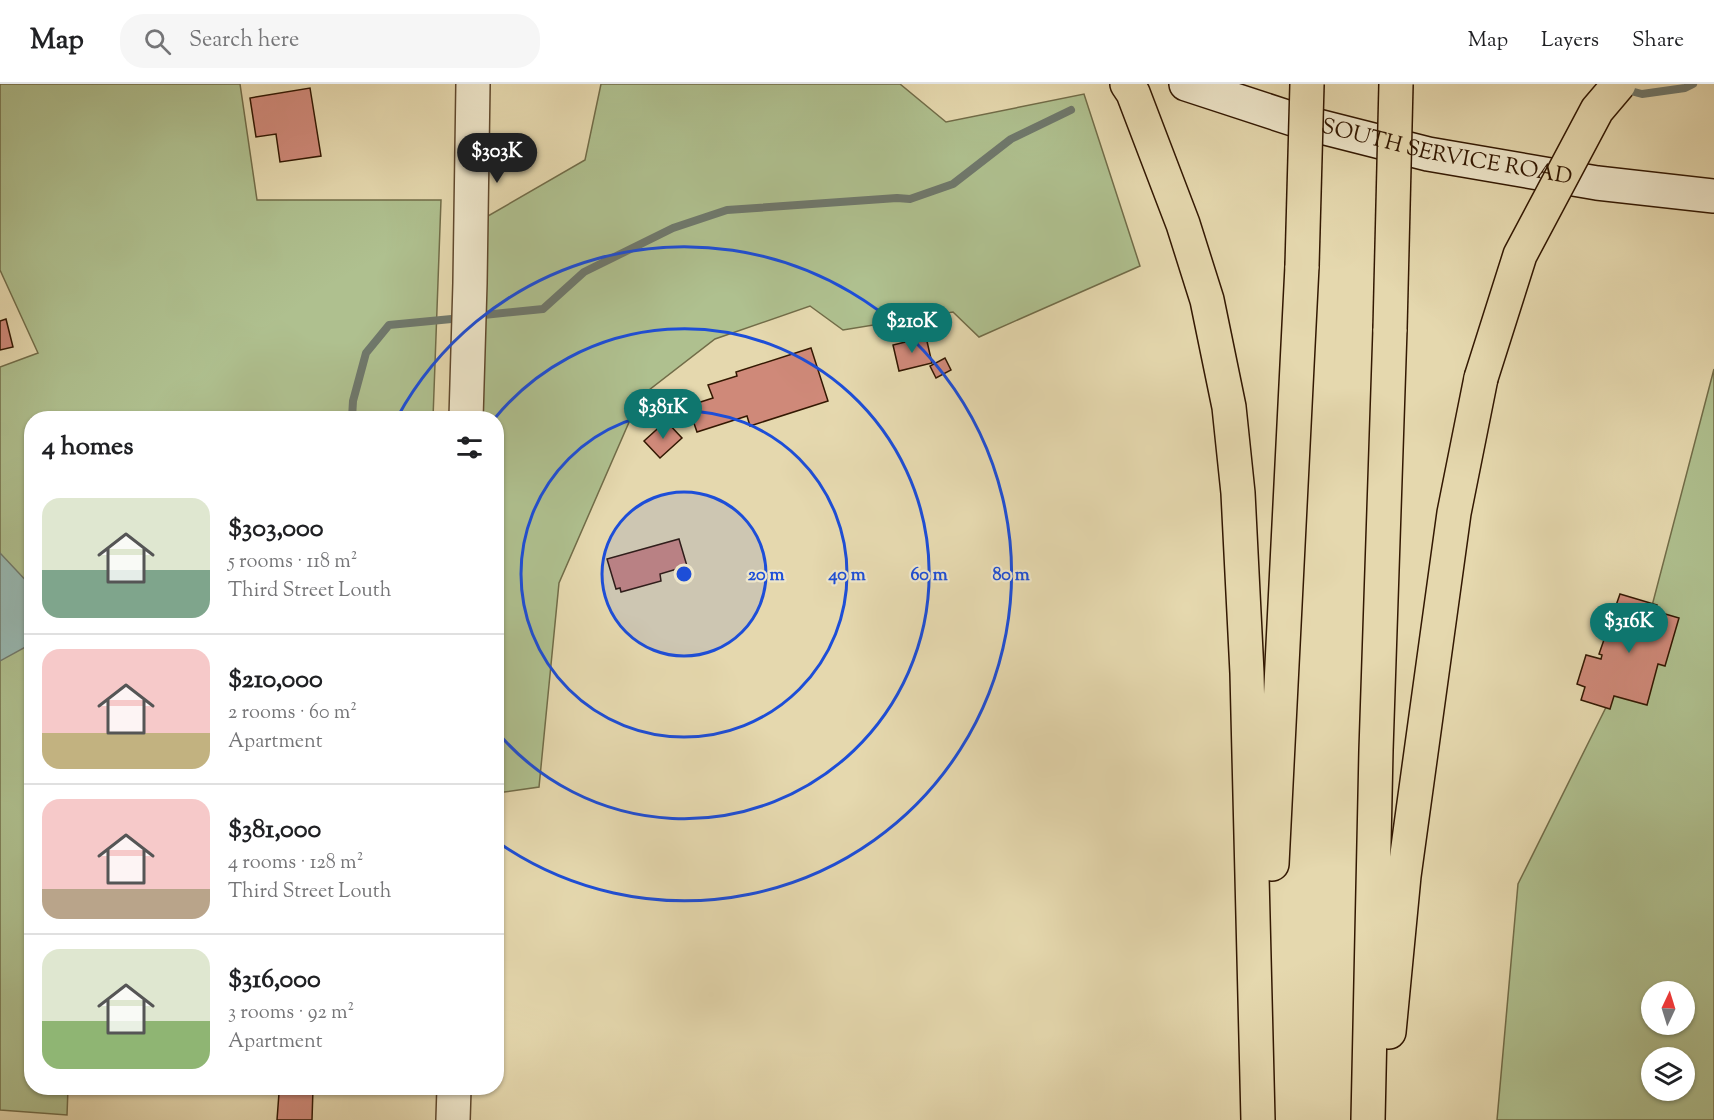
<!DOCTYPE html>
<html lang="en">
<head>
<meta charset="utf-8">
<style>
	body { margin:0; font-family:"Sorts Mill Goudy",serif; background:#f6f6f6; color:#202124; height:100vh; display:flex; flex-direction:column; font-size:22px; white-space:nowrap }
	* { box-sizing:border-box; margin:0 }
	p { font-size:20px; color:#757577 }
	.icon { flex:none; width:33px; height:33px; fill:none; stroke:currentColor; stroke-width:2; stroke-linecap:round; stroke-linejoin:round }
	.map { position:relative; flex:1; overflow:hidden }
	.side { position:absolute; left:24px; top:327px; width:480px; height:684px; display:flex; flex-direction:column; background:#fff; border-radius:24px; box-shadow:0 2px 4px #0004 }
	.side>* { flex:none }
	.needle { width:39px; rotate:4deg }
	.controls { position:absolute; left:1641px; top:897px; display:grid; gap:12px }
	.controls a { display:grid; place-items:center; width:54px; height:54px; border-radius:50%; background:#fff; box-shadow:0 2px 4px #0004; font-size:30px }
	.price { position:absolute; translate:-50% -51px; padding:0 14px; border-radius:21px; background:#0f766e; color:#fff; font-size:20px; line-height:39px; filter:drop-shadow(0 2px 3px #0008) }
	.price::after { content:''; position:absolute; left:50%; top:36px; width:18px; height:14px; margin-left:-9px; background:inherit; clip-path:polygon(0 0,100% 0,50% 100%) }
	.price.selected { background:#222; color:#fff }
	ul { padding:0; list-style:none }
	li { display:flex; align-items:center; gap:18px; height:150px; padding:0 18px }
	li+li { border-top:2px solid #e0e0e0 }
	li span { display:grid; place-items:center; flex:none; width:168px; height:120px; border-radius:18px; color:#555 }
	li>.icon { margin-inline-start:auto }
	span .icon { width:72px; height:72px; fill:#fffc; stroke-width:1 }
	li b { font-size:26px }
	h2 { display:flex; justify-content:space-between; align-items:center; height:72px; padding:0 18px; font-size:26px }
	header { display:flex; align-items:center; gap:36px; box-sizing:border-box; height:84px; padding:0 30px; background:#fff; border-bottom:2px solid #e0e0e0 }
	header strong { font-size:28px }
	nav { display:flex; gap:33px; margin-inline-start:auto; font-size:21px }
	.search { width:420px; height:54px; background:#f6f6f6; display:flex; align-items:center; gap:15px; box-sizing:border-box; padding:0 21px; border-radius:24px; color:#757577; font-size:22px }
	.map>svg:first-child { display:block }
</style>
</head>
<body>
<header>
<strong>Map</strong>
<div class="search"><svg class="icon" aria-label="search" viewBox="0 0 24 24"><circle cx="10" cy="10" r="6"/><path d="M15 15l6 6"/></svg>Search here</div>
<nav><a>Map</a><a>Layers</a><a>Share</a></nav>
</header>
<div class="map">
<svg width="1714" height="1036" viewBox="0 0 1714 1036">
	<rect width="100%" height="100%" fill="#e5d8ae"/>
	<filter id="stains"><feTurbulence type="fractalNoise" baseFrequency=".00333" numOctaves="4"/><feColorMatrix values="0 0 0 0 .2 0 0 0 0 .09 0 0 0 0 .02 0 0 0 .5 -.17"/></filter>
	<radialGradient id="worn" r=".72"><stop offset=".6" stop-color="#630" stop-opacity="0"/><stop offset="1" stop-color="#630" stop-opacity=".3"/></radialGradient>
	<!-- green -->
	<g fill="#afc08f" stroke="#716c48" stroke-width="1.5" fill-rule="evenodd">
		<polygon points="0,0 240,0 257,116 441,116 433,334 32,334 32,1004 68,1004 67,1031 0,1026 0,283 38,269 0,186"/>
		<polygon points="601,0 900,0 946,38 1084,10 1140,182 979,253 953,228 843,246 810,222 715,255 640,313 559,499 539,703 497,709 496,334 480,334 481,136 585,76"/>
		<path d="M1714,285V1036H1497L1518,800L1647,541ZM1652,908H1684V940H1652ZM1652,974H1684V1006H1652Z"/>
	</g>
	<!-- water -->
	<polygon fill="#97b8b2" stroke="#6f786c" stroke-width="1.5" points="0,469 32,503 31,560 0,577"/>
	<g fill="none" stroke-linecap="round" stroke-linejoin="round">
		<!-- stream -->
		<g stroke="#6f786c" stroke-width="8">
			<polyline points="1623,5 1642,10 1685,4 1693,0"/>
			<polyline points="474,232 543,225 584,188 673,144 727,126 897,114 910,115 953,100 1011,55 1071,26"/>
			<polyline points="352,334 353,317 366,269 389,241 462,234"/>
		</g>
	</g>
	<!-- building -->
	<g fill="#cf8979" stroke="#331802" stroke-width="1.5">
		<polygon points="310,4 321,72 280,78 276,50 256,53 250,14"/>
		<polygon points="6,235 13,263 0,266 0,237"/>
		<polygon points="926,253 932,279 899,287 893,261"/>
		<polygon points="811,264 828,317 750,342 747,332 697,348 688,322 713,314 708,301 737,292 736,288"/>
		<polygon points="945,274 951,286 936,294 930,282"/>
		<polygon points="666,337 682,354 660,374 644,357"/>
		<polygon points="679,455 687,482 660,490 661,497 621,508 620,504 616,505 607,475"/>
		<polygon points="1620,510 1657,521 1655,527 1679,534 1665,582 1658,580 1647,621 1614,612 1610,625 1581,616 1585,603 1577,600 1586,571 1601,575 1602,571 1599,570"/>
		<polygon points="262,1004 313,1004 312,1036 277,1036 279,1009 262,1008"/>
	</g>
	<g fill="none" stroke-linecap="round" stroke-linejoin="round">
		<!-- tertiary casing -->
		<g stroke="#60482d" stroke-width="36">
			<g id="tertiary">
				<polyline points="466,334 470,199 473,0"/>
				<polyline points="453,1036 454,1004"/>
			</g>
		</g>
		<!-- secondary casing -->
		<g stroke="#331802" stroke-width="36">
			<g id="secondary">
				<path id="s1" d="M1186,0L1302,38L1428,70L1597,99L1714,112"/>
			</g>
		</g>
		<!-- motorway casing -->
		<g stroke="#331802" stroke-width="36">
			<g id="motorway">
				<polyline points="1127,0 1133,9 1183,140 1207,216 1229,323 1238,409 1247,589 1258,1036"/>
				<polyline points="1272,780 1302,182"/>
				<polyline points="1389,948 1404,792 1454,429 1481,294"/>
				<polyline points="1368,1036 1376,666 1390,245"/>
			</g>
		</g>
		<!-- tertiary -->
		<use href="#tertiary" stroke="#eee6ca" stroke-width="33"/>
		<!-- secondary -->
		<use href="#secondary" stroke="#eee6ca" stroke-width="33"/>
		<!-- motorway -->
		<use href="#motorway" stroke="#e5d8ae" stroke-width="33"/>
		<!-- motorway-bridge casing -->
		<g stroke="#331802" stroke-width="36" stroke-linecap="butt">
			<g id="motorway-bridge">
				<polyline points="1302,182 1307,0"/>
				<polyline points="1390,245 1396,0"/>
				<polyline points="1481,294 1520,171 1597,26 1619,0"/>
			</g>
		</g>
		<!-- motorway-bridge -->
		<use href="#motorway-bridge" stroke="#e5d8ae" stroke-width="33"/>
	</g>
	<!-- distance rings -->
	<circle cx="684" cy="490" r="82" fill="#1d4ed8" fill-opacity=".12"/>
	<g fill="none" stroke="#1d4ed8" stroke-width="3">
		<circle cx="684" cy="490" r="82"/>
		<circle cx="684" cy="490" r="163"/>
		<path d="M495 334A245 245 0 1 1 498 649"/>
		<path d="M397 334A327 327 0 1 1 499 759"/>
	</g>
	<g text-anchor="middle" dominant-baseline="central" stroke-width="4.5" stroke-linejoin="round" paint-order="stroke">
		<!-- street labels -->
		<g font-size="22" fill="#331802" stroke="#eee6ca">
			<text stroke="none"><textPath href="#s1" startOffset="270">SOUTH SERVICE ROAD</textPath></text>
		</g>
	</g>
	<circle cx="684" cy="490" r="9" fill="#1d4ed8" stroke="#eee6ca" stroke-width="3"/>
	<g font-size="18" text-anchor="middle" font-weight="bold" fill="#1d4ed8" stroke="#eee6ca" stroke-width="4.5" stroke-linejoin="round" paint-order="stroke">
		<text x="766" y="496">20 m</text>
		<text x="847" y="496">40 m</text>
		<text x="929" y="496">60 m</text>
		<text x="1011" y="496">80 m</text>
	</g>
	<rect width="100%" height="100%" filter="url(#stains)"/>
	<rect width="100%" height="100%" fill="url(#worn)"/>
</svg>
<div class="controls">
<a><svg class="needle" viewBox="-14 -14 28 28"><path d="M0-13l5 13h-10z" fill="#e53935"/><path d="M0 13l5-13h-10z" fill="#757577"/></svg></a>
<a><svg class="icon" aria-label="layers" viewBox="0 0 24 24"><path d="M12 4l9 5-9 5-9-5zM3 14l9 5 9-5"/></svg></a>
</div>
<b class="price selected" style="left:497px;top:100px">$303K</b>
<b class="price" style="left:912px;top:270px">$210K</b>
<b class="price" style="left:663px;top:356px">$381K</b>
<b class="price" style="left:1629px;top:570px">$316K</b>
<section class="side">
<h2>4 homes<svg class="icon" aria-label="filters" viewBox="0 0 24 24"><path d="M4 7h16M4 17h16"/><circle cx="9" cy="7" r="2"/><circle cx="15" cy="17" r="2"/></svg></h2>
<ul>
<li><span style="background:linear-gradient(#dfe7d0 60%,#7fa58c 0)"><svg class="icon" aria-label="home" viewBox="0 0 24 24"><path d="M3 11l9-7 9 7M6 9v11h12V9"/></svg></span><div><b>$303,000</b><p>5 rooms · 118 m²</p><p>Third Street Louth</p></div></li>
<li><span style="background:linear-gradient(#f6c9c9 70%,#c2b280 0)"><svg class="icon" aria-label="home" viewBox="0 0 24 24"><path d="M3 11l9-7 9 7M6 9v11h12V9"/></svg></span><div><b>$210,000</b><p>2 rooms · 60 m²</p><p>Apartment</p></div></li>
<li><span style="background:linear-gradient(#f6c9c9 75%,#b9a48a 0)"><svg class="icon" aria-label="home" viewBox="0 0 24 24"><path d="M3 11l9-7 9 7M6 9v11h12V9"/></svg></span><div><b>$381,000</b><p>4 rooms · 128 m²</p><p>Third Street Louth</p></div></li>
<li><span style="background:linear-gradient(#dfe7d0 60%,#8fb573 0)"><svg class="icon" aria-label="home" viewBox="0 0 24 24"><path d="M3 11l9-7 9 7M6 9v11h12V9"/></svg></span><div><b>$316,000</b><p>3 rooms · 92 m²</p><p>Apartment</p></div></li>
</ul>
</section>
</div>
</body>
</html>
